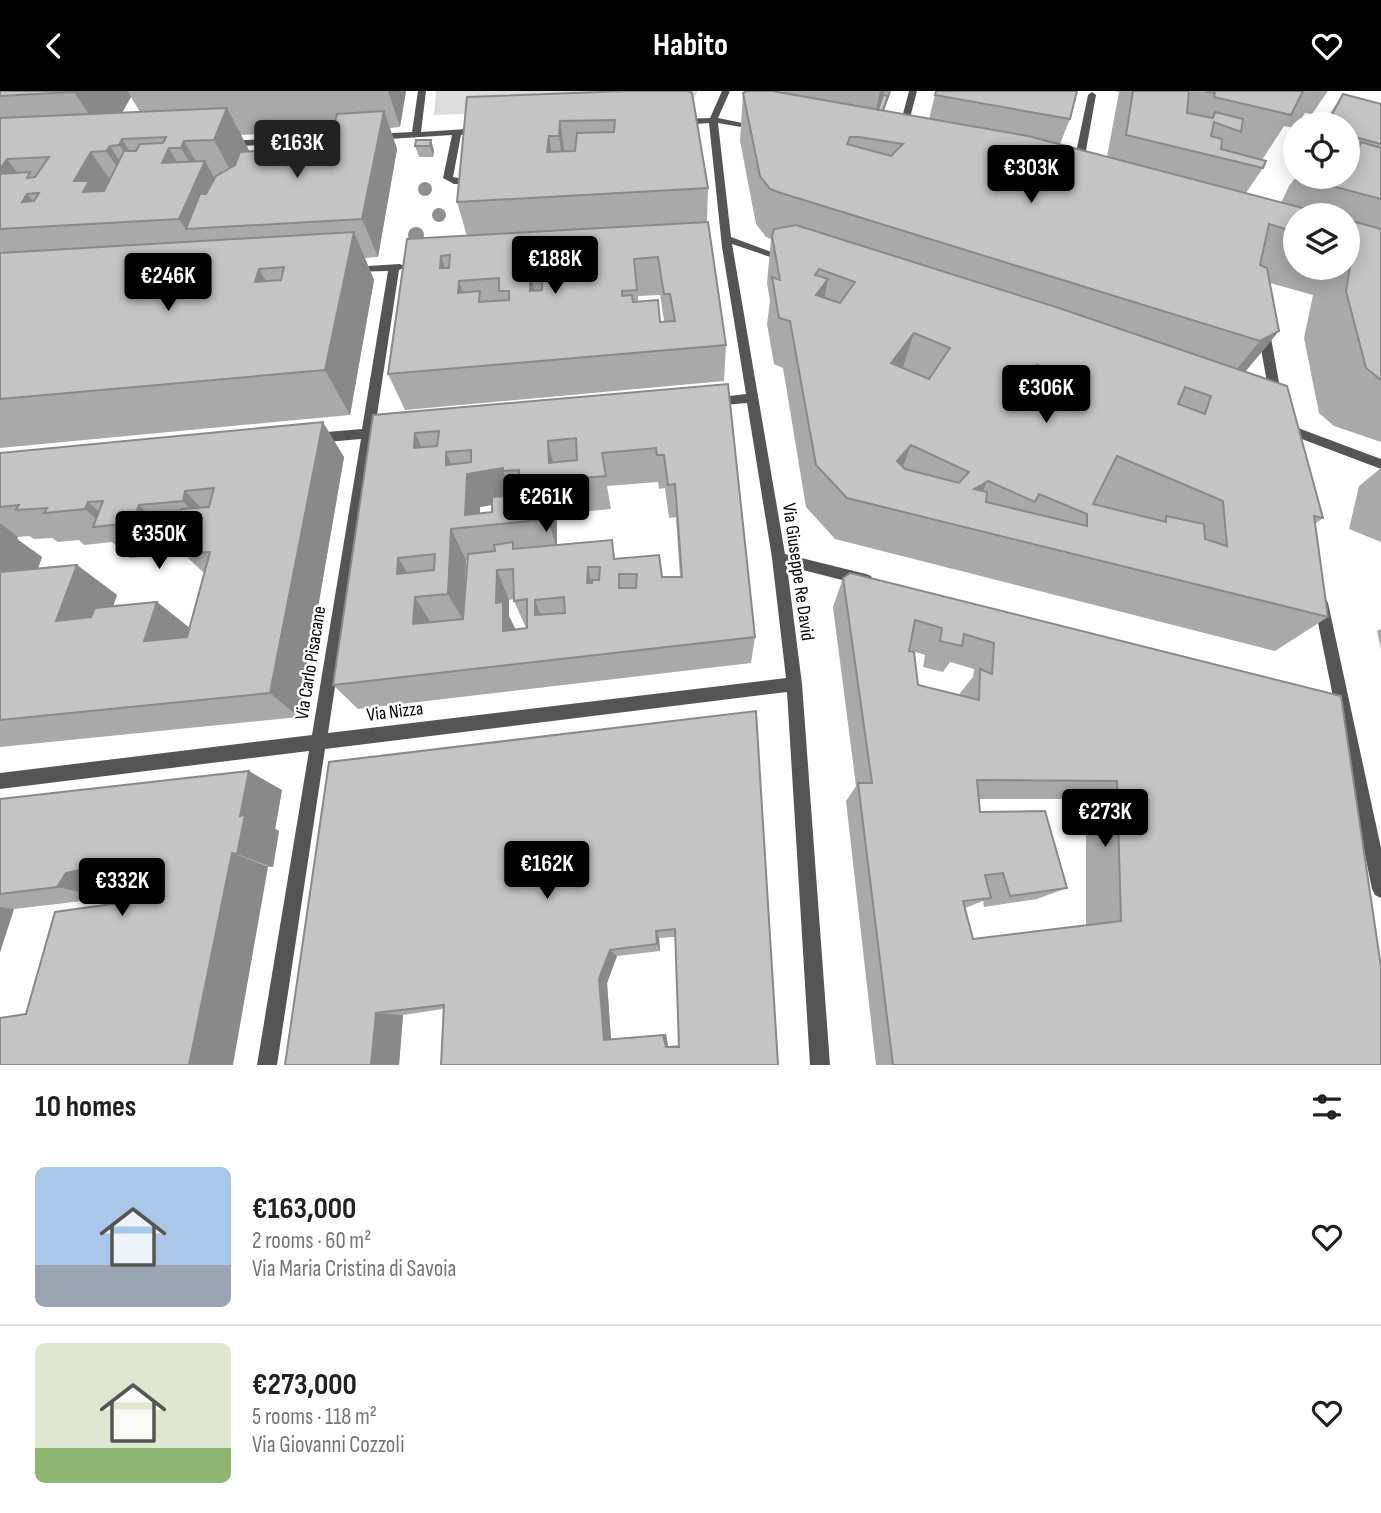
<!DOCTYPE html>
<html lang="en">
<head>
<meta charset="utf-8">
<style>
	body { margin:0; font-family:"Sofia Sans Condensed",sans-serif; background:#f2f2f2; color:#202124; height:100vh; display:flex; flex-direction:column; font-size:26px; white-space:nowrap }
	* { box-sizing:border-box; margin:0 }
	p { font-size:23px; color:#757577 }
	.icon { flex:none; width:38px; height:38px; fill:none; stroke:currentColor; stroke-width:2; stroke-linecap:round; stroke-linejoin:round }
	.map { position:relative; height:974px; overflow:hidden }
	.sheet { display:flex; flex-direction:column; background:#fff; flex:1 }
	.sheet>* { flex:none }
	.buttons { position:absolute; left:1283px; top:21px; display:grid; gap:14px }
	.buttons a { display:grid; place-items:center; width:77px; height:77px; border-radius:50%; background:#fff; box-shadow:0 4px 18px #0003; font-size:35px }
	.price { position:absolute; translate:-50% -60px; padding:0 16px; border-radius:7px; background:#000; color:#fff; font-size:23px; line-height:46px; filter:drop-shadow(0 2px 4px #0008) }
	.price::after { content:''; position:absolute; left:50%; top:42px; width:21px; height:16px; margin-left:-10px; background:inherit; clip-path:polygon(0 0,100% 0,50% 100%) }
	.price.active { background:#222; color:#fff }
	ul { padding:0; list-style:none }
	li { display:flex; align-items:center; gap:21px; height:175px; padding:0 35px }
	li+li { border-top:2px solid #e0e0e0 }
	li span { display:grid; place-items:center; flex:none; width:196px; height:140px; border-radius:10px; color:#555 }
	li>.icon { margin-inline-start:auto }
	span .icon { width:84px; height:84px; fill:#fffc; stroke-width:1 }
	li b { font-size:30px }
	h2 { display:flex; justify-content:space-between; align-items:center; height:84px; padding:0 35px; font-size:30px }
	header { display:flex; justify-content:space-between; align-items:center; height:91px; padding:0 35px; background:#000; color:#fff; font-size:32px; font-weight:700 }
	.map>svg:first-child { display:block }
</style>
</head>
<body>
<header><svg class="icon" aria-label="back" viewBox="0 0 24 24"><path d="M15 5l-7 7 7 7"/></svg>Habito<svg class="icon" aria-label="heart" viewBox="0 0 24 24"><path d="M12 20l-8-8c-3-5 5-10 8-4 3-6 11-1 8 4z"/></svg></header>
<div class="map">
<svg width="1381" height="974" viewBox="0 0 1381 974">
	<rect width="100%" height="100%" fill="#fff"/>
	<!-- green -->
	<polygon fill="#dcdcdc" points="436,0 698,0 692,12 434,24"/>
	<g fill="none" stroke-linecap="round" stroke-linejoin="round">
		<!-- minor -->
		<g fill="#555" fill-rule="evenodd">
			<polygon points="418,0 426,0 421,41 482,37 486,40 482,43 461,44 453,86 470,89 470,93 454,93 443,87 452,44 373,49 368,46 373,43 412,41"/>
			<polygon points="722,0 730,0 718,27 762,36 758,39 718,32 731,146 790,168 785,171 732,153 785,463 866,483 871,485 873,489 871,493 866,495 787,475 802,593 830,974 810,974 787,601 325,658 277,974 257,974 309,660 0,698 0,682 312,644 361,348 315,352 309,347 315,342 362,338 388,180 347,181 346,179 351,176 400,173 405,176 399,179 375,337 381,342 379,345 373,347 328,642 786,587 772,467 747,312 712,315 706,311 712,307 746,303 722,156 709,32 681,34 677,31 681,28 710,27"/>
			<polygon points="909,0 917,0 906,42 902,45 898,42"/>
			<polygon points="1092,1 1096,4 1083,76 1078,79 1073,76 1088,4"/>
			<polygon points="349,44 352,45 352,49 226,56 221,53 226,50"/>
			<polygon points="1265,243 1271,247 1282,308 1276,312 1270,308 1259,247"/>
			<polygon points="1282,331 1381,368 1381,378 1278,339 1276,336"/>
			<polygon points="1321,506 1326,508 1328,512 1381,757 1381,807 1375,804 1372,798 1314,512 1316,508"/>
		</g>
	</g>
	<!-- trees -->
	<g fill="#8f8f8f">
		<circle cx="425" cy="98" r="7"/>
		<circle cx="439" cy="124" r="7"/>
		<circle cx="416" cy="144" r="8"/>
	</g>
	<!-- wall -->
	<g fill="#a9a9a9" fill-rule="evenodd">
		<path d="M0,0H406L400,36L390,37L397,58L378,166L365,167L374,189L350,324L0,357ZM131,6L140,21L122,22ZM333,39L330,49L272,59L249,61L241,44Z"/>
		<path d="M626,0L708,97L707,131L726,254L724,290L405,319L388,283L407,148L467,145L457,111L467,6ZM660,204L664,230L660,231L638,210V205Z"/>
		<path d="M747,0H891L884,20L929,28L936,0L1070,28L1060,53L1107,66L1119,1L1115,0H1328L1312,23L1305,22L1297,33H1295V37L1284,35L1262,69L1263,77L1246,102L1281,112L1289,95L1296,86H1348V33H1323L1343,3L1381,13V351L1334,335L1319,322L1304,247L1313,204L1270,192L1279,240L1245,281L1323,427L1315,433L1328,526L1275,560L835,448L806,416L783,277L774,273L767,233L770,210L767,192L771,148L766,146L756,133L740,50L743,2ZM1295,124H1348V177H1295Z"/>
		<polygon points="431,49 434,60 433,66 419,66 415,55"/>
		<path d="M728,293L755,546L751,572L358,618L333,594L373,324ZM658,391L659,398L665,397L669,427L676,426L680,486H662L615,468L612,449L557,454V423L611,418L607,395ZM492,414V421L480,422V416ZM466,469H467L464,515ZM514,508V510L526,537L515,538L509,525V509Z"/>
		<path d="M0,362L344,366L299,626L0,656ZM29,445L34,448L52,447L58,451L79,449L84,454L112,451L130,467L167,464L172,446L174,445L172,452L204,482L190,537L157,511L113,515L117,504L77,474L38,478L42,466L17,448L18,446Z"/>
		<polygon points="1381,377 1381,451 1349,438 1359,395"/>
		<path d="M843,487L1341,605L1381,974H876L846,710L856,695L833,516ZM909,559L925,564L923,576L943,581L950,571L974,578L973,586L960,602L959,604L918,594ZM979,708H1086V834L973,848L965,817L983,810L984,816L1037,808L1067,797L980,721Z"/>
		<polygon points="1381,538 1381,558 1377,540"/>
		<path d="M756,620L778,974H441L443,918L403,924L399,974H285ZM676,846L679,954L668,955L666,943L611,948L607,892L617,865L660,860L659,847Z"/>
		<polygon points="282,699 275,738 279,740 273,776 268,776 26,923 133,810 139,789 115,794 108,807 14,818 0,861 0,708"/>
	</g>
	<!-- shaded-wall -->
	<g fill="#898989">
		<polygon points="75,0 128,0 131,6 106,49 74,1"/>
		<polygon points="388,0 406,0 400,36"/>
		<polygon points="880,0 884,0 881,15 871,44"/>
		<polygon points="889,0 891,0 885,16"/>
		<polygon points="227,17 252,65 240,97 214,49"/>
		<polygon points="384,20 397,58 378,166 362,128"/>
		<polygon points="560,30 567,79 566,93 559,45"/>
		<polygon points="549,45 556,93 547,61"/>
		<polygon points="122,48 153,96 151,102 119,54"/>
		<polygon points="431,49 434,60 433,66 430,55"/>
		<polygon points="184,50 201,79 205,70 232,118 186,138 179,128 162,72 169,57 193,98 198,86 181,57"/>
		<polygon points="110,55 141,103 139,108 106,60"/>
		<polygon points="91,61 124,109 105,132 74,90"/>
		<polygon points="7,68 34,103 27,103 53,135 42,136 0,87 0,78"/>
		<polygon points="354,141 374,189 350,324 325,279"/>
		<polygon points="441,165 454,203 440,177"/>
		<polygon points="259,178 286,225 255,191"/>
		<polygon points="530,180 538,217 530,200"/>
		<polygon points="828,188 819,235 816,204"/>
		<polygon points="459,190 471,227 458,202"/>
		<polygon points="1279,240 1240,287 1222,296 1260,250"/>
		<polygon points="914,242 899,288 891,272"/>
		<polygon points="323,331 344,366 299,626 270,602"/>
		<polygon points="415,342 431,376 414,357"/>
		<polygon points="548,350 556,384 549,372"/>
		<polygon points="911,354 895,397 897,370"/>
		<polygon points="446,361 460,395 446,374"/>
		<polygon points="503,377 503,380 513,410 480,416 480,435 465,424 467,383"/>
		<polygon points="548,390 557,423 557,460 548,428"/>
		<polygon points="988,390 966,431 974,398"/>
		<polygon points="185,400 216,433 214,442 183,410"/>
		<polygon points="88,411 114,434 104,435 85,418"/>
		<polygon points="139,414 172,446 167,464 132,432"/>
		<polygon points="0,432 18,446 17,448 42,466 30,498 0,479"/>
		<polygon points="451,438 466,469 464,531 448,503"/>
		<polygon points="398,467 417,497 415,506 433,535 413,533 397,483"/>
		<polygon points="77,474 117,504 99,557 56,530"/>
		<polygon points="588,476 594,506 587,492"/>
		<polygon points="497,479 509,509 509,525 516,539 503,540 496,512"/>
		<polygon points="535,509 545,537 535,524"/>
		<polygon points="157,511 192,539 182,576 144,550"/>
		<polygon points="249,680 282,699 275,738 279,740 273,776 237,763 240,725"/>
		<polygon points="232,762 268,776 233,974 189,974"/>
		<polygon points="130,769 143,773 128,775 161,785 115,794 108,807 57,796 66,782"/>
		<polygon points="0,816 14,818 0,861"/>
		<polygon points="656,840 659,847 660,860 657,853"/>
		<polygon points="610,859 617,865 607,892 611,948 604,949 599,888"/>
		<polygon points="376,922 403,924 399,974 371,974"/>
		<polygon points="666,943 668,955 666,956 663,944"/>
	</g>
	<!-- building -->
	<g fill="#c4c4c4" stroke="#898989" stroke-width="2" fill-rule="evenodd">
		<polygon points="0,0 75,0 74,1 0,5"/>
		<path d="M626,0H688L692,2L708,97L457,111L467,6ZM615,29L614,41L577,42L575,60L547,61L549,45H559L560,30Z"/>
		<path d="M747,0H772L1028,45L1329,124H1295V141L1269,133L1260,174L1267,177L1279,240L1260,250L781,102L770,98L760,85L743,2ZM850,46H859L903,53L891,65L847,53Z"/>
		<polygon points="936,0 1077,0 1070,28 935,4"/>
		<polygon points="1133,0 1189,0 1187,22 1213,27 1215,21 1243,28 1241,41 1214,31 1211,45 1222,48 1221,58 1266,70 1263,77 1126,44"/>
		<polygon points="1205,0 1303,0 1291,24 1214,6 1215,2"/>
		<polygon points="1343,3 1381,13 1381,53 1348,44 1348,33 1327,33"/>
		<polygon points="883,4 888,5 883,19 878,19"/>
		<path d="M227,17L214,49L184,50L181,57H169L162,72L205,70L179,128L0,138V83L30,81L27,87L35,86L49,66L7,68L0,78V27ZM166,46L163,52L140,53L136,60H124L104,100L83,101L89,90H74L91,61L106,60L110,55L119,54L122,48ZM39,102L34,110L22,111L27,103Z"/>
		<polygon points="384,20 362,128 186,138 200,103 206,103 216,85 235,74 240,61 272,59 274,53 330,49 337,23"/>
		<polygon points="416,49 431,49 430,55 415,55"/>
		<polygon points="1361,51 1381,57 1381,108 1305,88 1305,86 1348,86 1348,60 1357,63"/>
		<polygon points="1348,129 1381,138 1381,289 1366,277 1346,200 1353,157 1348,155"/>
		<path d="M708,131L726,254L388,283L407,148ZM450,164L449,177H440L441,165ZM658,166L664,203H670L675,230L660,231L658,209L633,211L632,204L622,205V200L637,199L634,168ZM542,179V199L530,200V180ZM499,187V200H509V209L479,211L480,200L458,202L459,190Z"/>
		<path d="M796,134L1059,217L1287,295L1323,427L1314,425L1328,526L847,407L816,374L790,230L779,227L772,186L780,189L772,145L774,138ZM819,178L855,191L840,212L816,204L828,188L815,184ZM914,242L950,257L929,288L891,272ZM1037,274L1054,281L1065,304L1030,289ZM1185,296L1211,305L1205,323L1178,313ZM911,354L969,381L959,392L905,378L897,370ZM1117,365L1223,410L1227,455L1205,448L1204,433L1166,425V431L1093,413ZM988,390L1035,411L1039,403L1087,423V435L986,411L987,401L974,398Z"/>
		<path d="M354,141L325,279L0,308V162ZM284,176L281,189L255,191L259,178Z"/>
		<path d="M728,293L755,546L333,594L373,324ZM439,340L437,355L414,357L415,342ZM576,347L577,369L549,372L548,350ZM656,357L657,364H664L668,394L675,393L682,486H662L659,464L614,468L612,449L513,458V451L494,454L495,460L468,463L463,528L413,533L415,506L448,503L451,438L548,428V390L606,385L602,362ZM471,359V371L446,374V361ZM503,377V380L519,379V404L492,406V421L465,424L467,383ZM435,463L434,479L397,483L398,467ZM588,476H600L599,489H592V492H587ZM513,478L514,510L527,508V537L503,540V511L496,512L497,479ZM619,483H637L636,497H619ZM564,506L565,522L535,524V509Z"/>
		<polygon points="323,331 270,602 0,629 0,481 77,474 56,530 91,526 95,517 157,511 144,550 187,546 210,461 197,462 201,449 172,452 181,418 209,416 214,397 185,400 183,410 139,414 132,432 93,436 103,410 88,411 85,418 44,422 47,417 16,419 19,414 0,416 0,362"/>
		<path d="M850,482L1341,605L1381,876V974H893L858,692H872L843,487ZM915,529L942,537L940,550L962,555L964,543L994,552L992,583L980,578L979,609L918,594L914,561L909,560ZM977,689L1117,690L1121,830L973,848L963,810L991,807L985,784L1003,782L1010,805L1067,797L1045,720L980,721Z"/>
		<path d="M756,620L778,974H441L444,914L376,922L371,974H285L329,671ZM675,838L679,956H666L663,944L604,949L599,888L610,859L657,853L656,840Z"/>
		<polygon points="249,680 240,725 245,724 237,763 232,762 189,974 0,974 0,927 26,923 55,821 133,810 143,773 128,775 130,769 66,782 57,796 0,803 0,708"/>
	</g>
	<g text-anchor="middle" dominant-baseline="central" stroke-width="5" stroke-linejoin="round" paint-order="stroke">
		<!-- street labels -->
		<g font-size="19" fill="#000" stroke="#fff">
			<text transform="translate(798 481) rotate(82)">Via Giuseppe Re David</text>
			<text transform="translate(311 572) rotate(-81)">Via Carlo Pisacane</text>
			<text transform="translate(395 621) rotate(-7)">Via Nizza</text>
		</g>
	</g>
</svg>
<div class="buttons">
<a><svg class="icon" aria-label="locate" viewBox="0 0 24 24"><circle cx="12" cy="12" r="6"/><path d="M12 2v4M12 18v4M2 12h4M18 12h4"/></svg></a>
<a><svg class="icon" aria-label="layers" viewBox="0 0 24 24"><path d="M12 4l9 5-9 5-9-5zM3 14l9 5 9-5"/></svg></a>
</div>
<b class="price active" style="left:297px;top:89px">€163K</b>
<b class="price" style="left:1031px;top:114px">€303K</b>
<b class="price" style="left:555px;top:205px">€188K</b>
<b class="price" style="left:168px;top:222px">€246K</b>
<b class="price" style="left:1046px;top:334px">€306K</b>
<b class="price" style="left:546px;top:443px">€261K</b>
<b class="price" style="left:159px;top:480px">€350K</b>
<b class="price" style="left:1105px;top:758px">€273K</b>
<b class="price" style="left:547px;top:810px">€162K</b>
<b class="price" style="left:122px;top:827px">€332K</b>
</div>
<section class="sheet">
<h2>10 homes<svg class="icon" aria-label="filters" viewBox="0 0 24 24"><path d="M4 7h16M4 17h16"/><circle cx="9" cy="7" r="2"/><circle cx="15" cy="17" r="2"/></svg></h2>
<ul>
<li><span style="background:linear-gradient(#a9c7e8 70%,#9aa5b1 0)"><svg class="icon" aria-label="home" viewBox="0 0 24 24"><path d="M3 11l9-7 9 7M6 9v11h12V9"/></svg></span><div><b>€163,000</b><p>2 rooms · 60 m²</p><p>Via Maria Cristina di Savoia</p></div><svg class="icon" aria-label="heart" viewBox="0 0 24 24"><path d="M12 20l-8-8c-3-5 5-10 8-4 3-6 11-1 8 4z"/></svg></li>
<li><span style="background:linear-gradient(#dfe7d0 75%,#8fb573 0)"><svg class="icon" aria-label="home" viewBox="0 0 24 24"><path d="M3 11l9-7 9 7M6 9v11h12V9"/></svg></span><div><b>€273,000</b><p>5 rooms · 118 m²</p><p>Via Giovanni Cozzoli</p></div><svg class="icon" aria-label="heart" viewBox="0 0 24 24"><path d="M12 20l-8-8c-3-5 5-10 8-4 3-6 11-1 8 4z"/></svg></li>
</ul>
</section>
</body>
</html>
